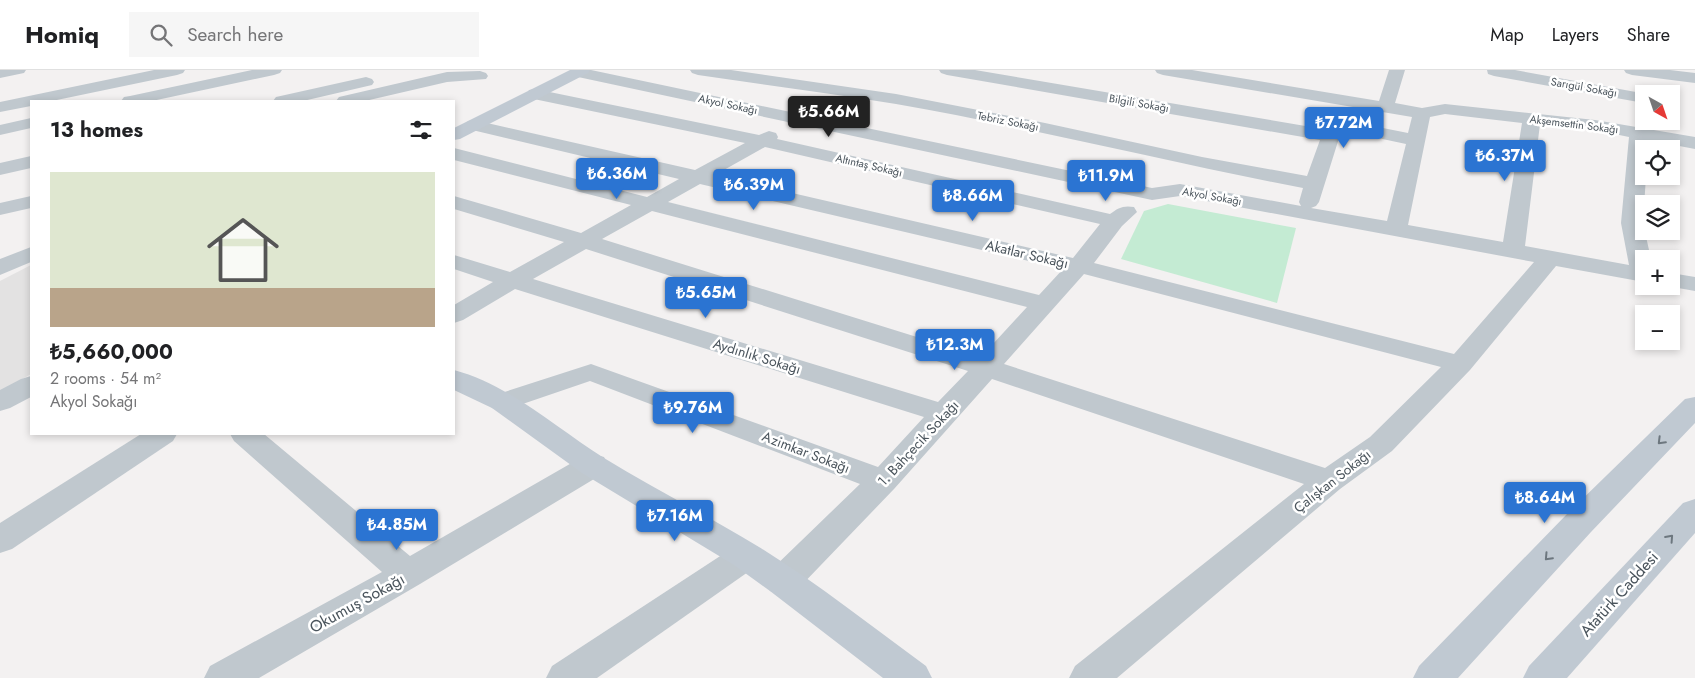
<!DOCTYPE html>
<html lang="en">
<head>
<meta charset="utf-8">
<style>
	body { margin:0; font-family:Jost,sans-serif; background:#f6f6f6; color:#202124; height:100vh; display:flex; flex-direction:column; font-size:19px; white-space:nowrap }
	* { box-sizing:border-box; margin:0 }
	p { font-size:16px; color:#757577 }
	.icon { flex:none; width:28px; height:28px; fill:none; stroke:currentColor; stroke-width:2; stroke-linecap:round; stroke-linejoin:round }
	.map { position:relative; flex:1; overflow:hidden }
	.sheet { position:absolute; left:30px; top:30px; width:425px; height:335px; display:flex; flex-direction:column; background:#fff; border-radius:0px; box-shadow:0 2px 8px #0003 }
	.sheet>* { flex:none }
	.needle { width:32px; rotate:140deg }
	.controls { position:absolute; left:1635px; top:15px; display:grid; gap:10px }
	.controls a { display:grid; place-items:center; width:45px; height:45px; border-radius:0px; background:#fff; box-shadow:0 2px 8px #0003; font-size:25px }
	.price { position:absolute; translate:-50% -42px; padding:0 11px; border-radius:5px; background:#2b74d2; color:#fff; font-size:16px; line-height:32px; filter:drop-shadow(0 1px 2px #0008) }
	.price::after { content:''; position:absolute; left:50%; top:30px; width:15px; height:11px; margin-left:-8px; background:inherit; clip-path:polygon(0 0,100% 0,50% 100%) }
	.price.on { background:#222; color:#fff }
	ul { padding:0; list-style:none }
	li { display:grid; align-content:center; gap:10px; height:265px; padding:0 20px }
	li span { display:grid; place-items:center; height:155px; border-radius:0px; color:#555 }
	li>.icon { margin-inline-start:auto }
	span .icon { width:90px; height:90px; fill:#fffc; stroke-width:1 }
	li b { font-size:21px }
	h2 { display:flex; justify-content:space-between; align-items:center; height:60px; padding:0 20px; font-size:21px }
	header { display:flex; align-items:center; gap:30px; box-sizing:border-box; height:70px; padding:0 25px; background:#fff; border-bottom:1px solid #e0e0e0 }
	header strong { font-size:24px }
	nav { display:flex; gap:28px; margin-inline-start:auto; font-size:18px }
	.search { width:350px; height:45px; background:#f6f6f6; display:flex; align-items:center; gap:12px; box-sizing:border-box; padding:0 18px; border-radius:0px; color:#757577; font-size:19px }
	.map>svg:first-child { display:block }
</style>
</head>
<body>
<header>
<strong>Homiq</strong>
<div class="search"><svg class="icon" aria-label="search" viewBox="0 0 24 24"><circle cx="10" cy="10" r="6"/><path d="M15 15l6 6"/></svg>Search here</div>
<nav><a>Map</a><a>Layers</a><a>Share</a></nav>
</header>
<div class="map">
<svg width="1695" height="608" viewBox="0 0 1695 608">
	<rect width="100%" height="100%" fill="#f3f1f1"/>
	<!-- education -->
	<polygon fill="#e3e2e2" points="31,195 31,304 0,322 0,211"/>
	<!-- green -->
	<polygon fill="#c4ebd3" points="1168,134 1296,158 1277,233 1121,189 1144,141"/>
	<g fill="none" stroke-linecap="round" stroke-linejoin="round">
		<!-- street -->
		<g fill="#c0c8ce" fill-rule="evenodd">
			<polygon points="0,0 26,0 24,3 0,8"/>
			<polygon points="154,0 185,0 183,3 177,5 52,31 31,31 31,36 0,42 0,32"/>
			<polygon points="252,0 282,0 280,3 274,5 152,31 121,31 124,27 130,26"/>
			<path d="M571,0H591L1152,118L1180,114L1301,136L1299,132L1303,118C1167,92 1033,58 896,34C830,23 764,15 698,5L692,3L690,0H731L896,24L1045,53L1202,87L1307,106L1320,70L947,5L941,3L939,0H975L1323,59L1326,56C1353,49 1381,58 1408,63L1412,47L1163,5L1157,3L1155,0H1192L1379,31L1389,0H1405L1395,33L1422,38L1445,34L1595,50L1695,67V79L1648,70L1647,79H1644V106H1646L1643,153L1651,189H1644V212L1556,196L1470,300L1392,381L1340,419L1117,608H1069L1075,596L1304,414L992,309L894,419L796,521L783,525L770,521L765,511L770,501L860,414L590,311L502,341L492,338L488,332L492,326L591,294L878,397L924,347L515,219L463,250L454,253V235L493,212L454,199V185L510,202L564,172L454,139V126L581,163L631,135L454,90V78L647,127L679,109L468,59L465,55L468,51L474,50L695,100L745,73L529,28L527,24L529,20L535,19L759,65L769,61L776,63L778,67L777,69L1110,144C1118,138 1123,135 1134,137L1137,142L1122,156L1094,193L1454,284L1534,192L1180,126L1152,130L578,7L572,5L570,2ZM1445,44L1522,53L1503,172L1408,155L1430,47ZM1540,54L1595,60L1629,67L1621,153L1629,195L1525,176ZM1359,64L1406,74L1387,151L1311,138L1316,136L1319,132L1340,65ZM765,77L1100,154L1073,188L715,105ZM700,114L1063,199L1039,225L668,132ZM652,141L1027,237L981,287L602,169ZM586,179L968,301L938,332L533,209ZM1084,204L1441,297L1370,367L1325,398L1004,294Z"/>
			<polygon points="1487,0 1515,0 1647,24 1644,24 1644,33 1494,6 1488,4"/>
			<polygon points="1624,0 1670,0 1695,3 1695,13 1632,5 1626,3"/>
			<polygon points="480,1 486,3 488,6 486,9 447,12 365,31 336,31 339,27 447,2"/>
			<polygon points="366,7 372,9 374,12 372,15 303,31 273,31 276,27"/>
			<polygon points="31,48 31,58 0,65 0,55"/>
			<polygon points="31,86 31,98 0,105 0,93"/>
			<polygon points="31,126 31,138 0,145 0,133"/>
			<polygon points="31,177 31,192 0,205 0,189"/>
			<polygon points="1671,203 1695,207 1695,221 1667,216 1671,216"/>
			<polygon points="31,306 31,327 10,338 0,341 0,320 21,309"/>
			<polygon points="141,364 177,364 173,371 12,479 0,483 0,453"/>
			<polygon points="230,364 264,364 410,486 582,387 593,384 604,387 608,395 604,403 420,514 259,608 204,608 210,596 382,502 234,371"/>
			<polygon points="746,473 758,477 763,486 758,495 597,608 546,608 552,596 734,477"/>
		</g>
		<!-- secondary -->
		<g fill="#c0c9d2" fill-rule="evenodd">
			<polygon points="570,0 590,0 588,3 460,69 454,70 454,58"/>
			<path d="M454,300C510,315 556,358 604,388C655,419 708,446 759,477C817,513 871,556 926,596L932,608H883L770,521L734,495L582,403L492,338L454,320Z"/>
			<polygon points="1695,327 1695,353 1591,462 1458,608 1413,608 1419,596 1567,444 1685,329"/>
			<polygon points="1695,429 1695,463 1567,608 1523,608 1529,596 1683,433"/>
		</g>
	</g>
	<!-- one-way arrows -->
	<defs><path id="oneway-chevron" d="M-2-3.5L2.5 0L-2 3.5" fill="none" stroke-width="1.6" stroke-linecap="round" stroke-linejoin="round" transform="scale(1.25)"/></defs>
	<g stroke="#6d777f">
		<use href="#oneway-chevron" transform="translate(1661 371) rotate(135)"/>
		<use href="#oneway-chevron" transform="translate(1670 468) rotate(-48)"/>
		<use href="#oneway-chevron" transform="translate(1548 487) rotate(133)"/>
	</g>
	<g text-anchor="middle" dominant-baseline="central" stroke-width="5" stroke-linejoin="round" paint-order="stroke">
		<!-- far-street labels -->
		<g font-size="11" fill="#4a545c" stroke="#fff">
			<text transform="translate(1584 17) rotate(10)">Sarıgül Sokağı</text>
			<text transform="translate(1139 33) rotate(10)">Bilgili Sokağı</text>
			<text transform="translate(728 34) rotate(12)">Akyol Sokağı</text>
			<text transform="translate(1008 51) rotate(11)">Tebriz Sokağı</text>
			<text transform="translate(1574 54) rotate(7)">Akşemsettin Sokağı</text>
			<text transform="translate(869 95) rotate(13)">Altıntaş Sokağı</text>
			<text transform="translate(1212 126) rotate(10)">Akyol Sokağı</text>
		</g>
		<!-- street labels -->
		<g font-size="14" fill="#4a545c" stroke="#fff">
			<text transform="translate(1027 184) rotate(13)">Akatlar Sokağı</text>
			<text transform="translate(757 286) rotate(17)">Aydınlık Sokağı</text>
			<text transform="translate(918 373) rotate(-47)">1. Bahçecik Sokağı</text>
			<text transform="translate(806 382) rotate(21)">Azimkar Sokağı</text>
			<text transform="translate(1332 411) rotate(-38)">Çalışkan Sokağı</text>
		</g>
		<!-- near-street labels -->
		<g font-size="16" fill="#4a545c" stroke="#fff">
			<text transform="translate(1619 524) rotate(-48)">Atatürk Caddesi</text>
			<text transform="translate(357 533) rotate(-29)">Okumuş Sokağı</text>
		</g>
	</g>
</svg>
<div class="controls">
<a><svg class="needle" viewBox="-14 -14 28 28"><path d="M0-13l5 13h-10z" fill="#e53935"/><path d="M0 13l5-13h-10z" fill="#757577"/></svg></a>
<a><svg class="icon" aria-label="locate" viewBox="0 0 24 24"><circle cx="12" cy="12" r="6"/><path d="M12 2v4M12 18v4M2 12h4M18 12h4"/></svg></a>
<a><svg class="icon" aria-label="layers" viewBox="0 0 24 24"><path d="M12 4l9 5-9 5-9-5zM3 14l9 5 9-5"/></svg></a>
<a>+</a>
<a>−</a>
</div>
<b class="price on" style="left:829px;top:68px">₺5.66M</b>
<b class="price" style="left:1344px;top:79px">₺7.72M</b>
<b class="price" style="left:1505px;top:112px">₺6.37M</b>
<b class="price" style="left:617px;top:130px">₺6.36M</b>
<b class="price" style="left:1106px;top:132px">₺11.9M</b>
<b class="price" style="left:754px;top:141px">₺6.39M</b>
<b class="price" style="left:973px;top:152px">₺8.66M</b>
<b class="price" style="left:706px;top:249px">₺5.65M</b>
<b class="price" style="left:955px;top:301px">₺12.3M</b>
<b class="price" style="left:693px;top:364px">₺9.76M</b>
<b class="price" style="left:1545px;top:454px">₺8.64M</b>
<b class="price" style="left:675px;top:472px">₺7.16M</b>
<b class="price" style="left:397px;top:481px">₺4.85M</b>
<section class="sheet">
<h2>13 homes<svg class="icon" aria-label="filters" viewBox="0 0 24 24"><path d="M4 7h16M4 17h16"/><circle cx="9" cy="7" r="2"/><circle cx="15" cy="17" r="2"/></svg></h2>
<ul>
<li><span style="background:linear-gradient(#dfe7d0 75%,#b9a48a 0)"><svg class="icon" aria-label="home" viewBox="0 0 24 24"><path d="M3 11l9-7 9 7M6 9v11h12V9"/></svg></span><div><b>₺5,660,000</b><p>2 rooms · 54 m²</p><p>Akyol Sokağı</p></div></li>
</ul>
</section>
</div>
</body>
</html>
